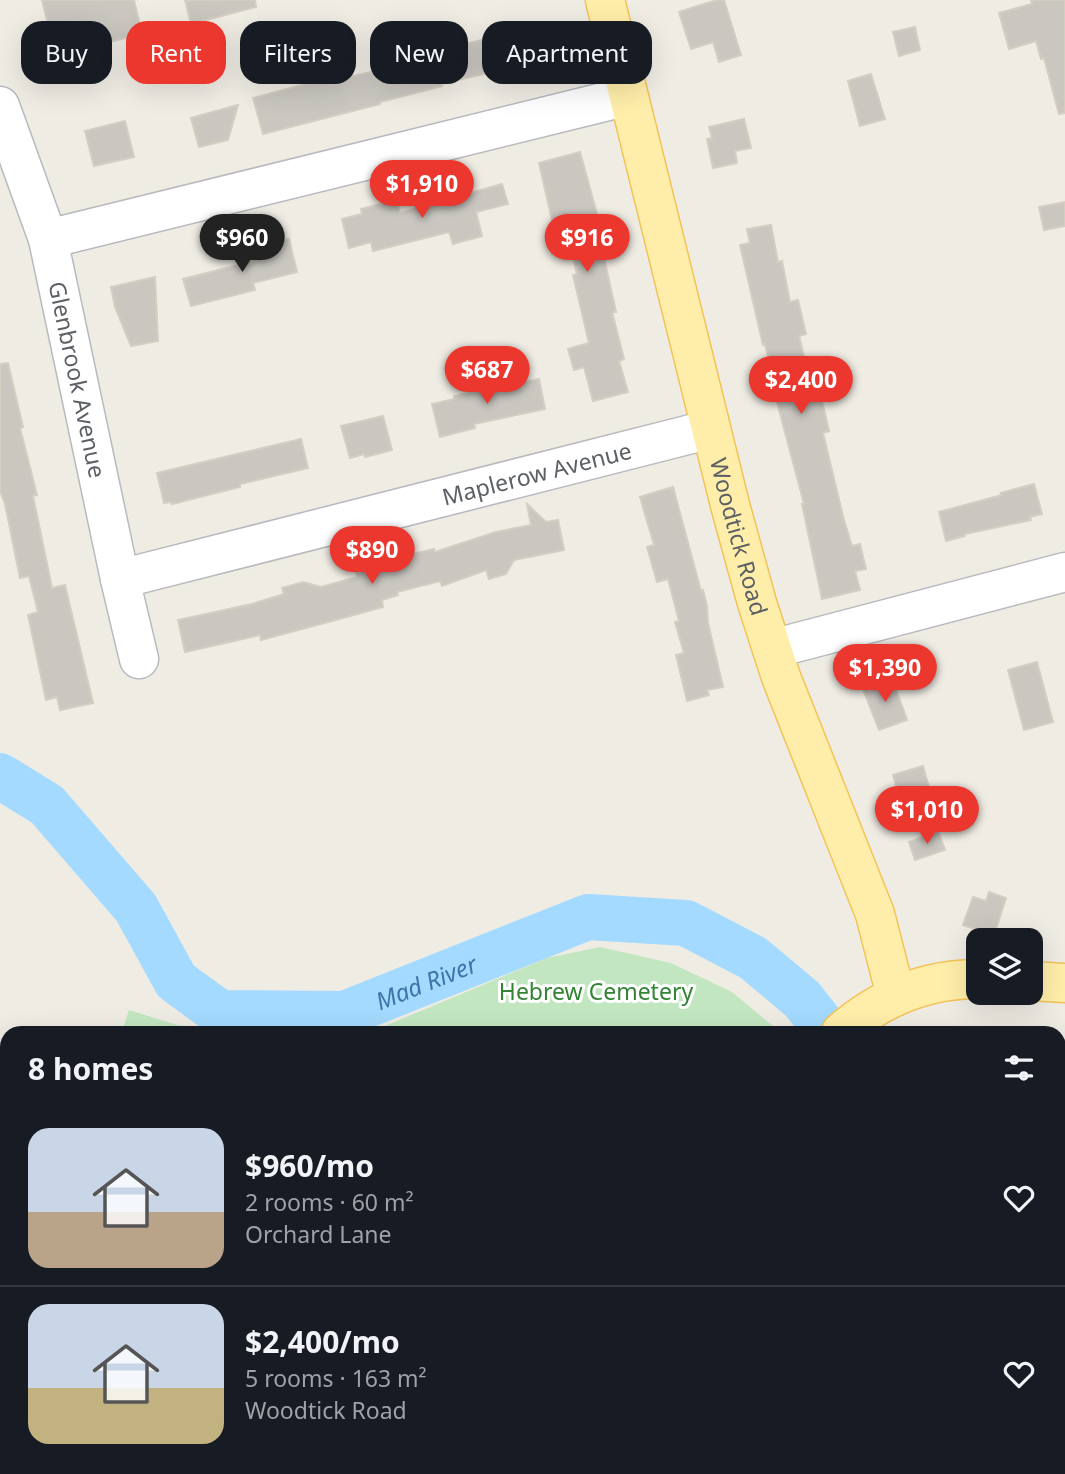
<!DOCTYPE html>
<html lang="en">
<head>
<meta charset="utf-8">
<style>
	body { margin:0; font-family:"Noto Sans",sans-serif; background:#20242c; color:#f1f3f6; height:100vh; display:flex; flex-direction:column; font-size:26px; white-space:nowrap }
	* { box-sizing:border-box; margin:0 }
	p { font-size:23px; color:#9ea1a6 }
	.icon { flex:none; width:38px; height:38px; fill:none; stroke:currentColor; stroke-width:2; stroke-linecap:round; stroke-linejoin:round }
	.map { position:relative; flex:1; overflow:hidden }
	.drawer { position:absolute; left:0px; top:1026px; width:1066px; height:450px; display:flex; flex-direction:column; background:#171b24; border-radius:21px 21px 0 0; box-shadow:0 7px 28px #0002 }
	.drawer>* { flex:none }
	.banner { position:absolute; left:21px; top:21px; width:700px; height:63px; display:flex; gap:14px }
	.controls { position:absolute; left:966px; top:928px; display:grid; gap:14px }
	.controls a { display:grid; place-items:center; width:77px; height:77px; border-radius:14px; background:#171b24; box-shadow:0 7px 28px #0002; font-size:35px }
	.price { position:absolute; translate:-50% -60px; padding:0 16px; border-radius:24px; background:#eb372e; color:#fff; font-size:23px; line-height:46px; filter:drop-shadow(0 2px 4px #0008) }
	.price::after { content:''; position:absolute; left:50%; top:42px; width:21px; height:16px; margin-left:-10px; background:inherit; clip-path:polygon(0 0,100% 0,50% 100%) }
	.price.current { background:#222; color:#fff }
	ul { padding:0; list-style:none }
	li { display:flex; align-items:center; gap:21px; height:175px; padding:0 28px }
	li+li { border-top:2px solid #363941 }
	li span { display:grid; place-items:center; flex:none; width:196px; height:140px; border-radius:21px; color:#555 }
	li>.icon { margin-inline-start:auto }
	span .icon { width:84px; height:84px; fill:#fffc; stroke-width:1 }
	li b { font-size:30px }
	h2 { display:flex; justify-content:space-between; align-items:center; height:84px; padding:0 28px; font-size:30px }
	.tag { padding:0 24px; border-radius:21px; background:#171b24; box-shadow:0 7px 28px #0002; font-size:24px; line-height:63px }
	.tag.current { background:#eb372e; color:#fff }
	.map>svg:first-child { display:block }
</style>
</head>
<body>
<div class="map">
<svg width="1065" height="1474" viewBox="0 0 1065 1474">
	<rect width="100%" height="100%" fill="#efece4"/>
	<!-- green -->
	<g fill="#c2e7c0">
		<polygon points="600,947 671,963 732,992 780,1032 267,1032 385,1026 547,958"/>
		<polygon points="129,1010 177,1025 251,1032 122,1032"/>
		<polygon points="0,1099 7,1100 7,1312 0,1312"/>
		<polygon points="0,1370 7,1371 7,1468 179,1468 176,1474 0,1474"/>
	</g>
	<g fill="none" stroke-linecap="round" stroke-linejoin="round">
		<!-- river -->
		<g stroke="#a4daff" stroke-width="46">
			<path id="s1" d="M0,776L47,805L136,908L176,981L220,1013L344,1014L588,917L686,923L753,958L802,999L828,1032"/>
			<polyline points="1059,1434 1065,1440"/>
		</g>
	</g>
	<!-- building -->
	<g fill="#cac7c1" stroke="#d4cec2" stroke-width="2">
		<polygon points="42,0 134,0 142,34 85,48 86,51 56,59"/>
		<polygon points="185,0 255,0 256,7 191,24"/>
		<polygon points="717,0 724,0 741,55 719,62 713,42 691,49 679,12"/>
		<polygon points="1031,0 1065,0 1065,113 1059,114 1044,58 1041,59 1036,41 1009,49 999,13 1032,4"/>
		<polygon points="559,22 566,54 441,84 442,86 380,102 380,104 263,134 253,98 324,79 322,70 342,66 345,78 397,66 396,62 452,47"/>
		<polygon points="915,27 920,50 899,56 893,32"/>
		<polygon points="871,74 885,119 860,126 848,81"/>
		<polygon points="238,105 228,140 199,147 191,118"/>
		<polygon points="744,119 751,148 735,151 737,163 713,168 707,139 712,138 709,127"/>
		<polygon points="125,121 134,157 94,166 85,131"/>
		<polygon points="580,152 605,243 601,244 616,312 612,312 624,359 619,361 628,392 593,401 584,367 574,370 568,349 589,343 573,275 577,274 565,226 554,229 539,163"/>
		<polygon points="502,184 508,204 476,212 482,236 453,244 449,232 373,251 371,242 349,248 342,219 362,214 361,209 396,200 400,213"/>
		<polygon points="1065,202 1065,226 1044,230 1039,207"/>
		<polygon points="771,225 778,262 782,261 790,302 798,300 806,334 799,336 810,381 817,379 829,431 823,433 844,520 852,546 860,544 866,569 855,571 860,590 822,599 802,504 804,504 773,387 775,386 765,344 763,345 740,245 750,243 747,229"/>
		<polygon points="289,239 297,272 253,283 255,290 191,306 183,279 254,261 251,248"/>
		<polygon points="155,277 158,341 131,346 115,307 111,287"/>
		<polygon points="8,363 23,427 20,428 37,495 33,496 52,588 65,585 93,703 60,710 57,697 46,700 28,615 38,612 29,576 20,578 5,504 0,491 0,364"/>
		<polygon points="539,379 545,409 474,424 475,428 440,437 432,404 454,399 454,396"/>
		<polygon points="383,416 392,450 365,457 364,454 350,458 341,426"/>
		<polygon points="301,439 308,468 240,484 240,487 172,504 171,502 164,503 157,473"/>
		<polygon points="1034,484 1042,514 1030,517 1031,520 965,534 965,536 946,541 939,512 1002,495 1001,493"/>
		<polygon points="673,487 701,591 703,590 707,606 708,623 723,687 707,690 709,695 687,701 676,655 684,653 675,622 679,621 668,579 657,582 647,547 654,545 640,497"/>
		<polygon points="527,504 546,522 558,520 564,550 514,560 506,574 489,579 486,570 442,586 440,581 397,592 398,595 382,600 383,607 343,618 261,640 260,635 185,652 178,620 252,604 284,594 282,588 303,582 321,587 357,577 356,573 369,569 368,565 434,549 435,552 496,532 531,525"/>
		<polygon points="1037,662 1053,722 1024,730 1008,670"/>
		<polygon points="892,678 907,720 879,730 863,689"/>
		<polygon points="923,766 932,798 902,806 893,775"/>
		<polygon points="938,831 945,850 915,860 909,842"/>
		<polygon points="989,892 1006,898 994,935 963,925 973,897 986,901"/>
	</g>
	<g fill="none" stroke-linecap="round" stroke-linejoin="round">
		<!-- minor casing -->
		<g stroke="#b7babe" stroke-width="41">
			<g id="minor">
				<path id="s2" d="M0,106L48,239L120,579L139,659"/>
				<polyline points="48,239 628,96"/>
				<path id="s3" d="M120,579L711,429"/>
				<polyline points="772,649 1065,572"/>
			</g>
		</g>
		<!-- major casing -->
		<g stroke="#f3c359" stroke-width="41">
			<g id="major">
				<path id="s4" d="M605,0L730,505L757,603L781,677L875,914L896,996"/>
				<polyline points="1031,981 1065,983"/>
				<path d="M841,1032C880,998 926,979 978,979"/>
				<polyline points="0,1340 7,1341"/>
				<polyline points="291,1468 301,1474"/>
				<polyline points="839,1468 840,1474"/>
			</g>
		</g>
		<!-- minor -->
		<use href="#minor" stroke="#fff" stroke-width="38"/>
		<!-- major -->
		<use href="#major" stroke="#ffeea9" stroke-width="38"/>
	</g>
	<g text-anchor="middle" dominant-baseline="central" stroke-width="6" stroke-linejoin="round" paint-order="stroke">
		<!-- street labels -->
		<g font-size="23" fill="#5c6065" stroke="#fff">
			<text stroke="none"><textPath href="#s2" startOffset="285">Glenbrook Avenue</textPath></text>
			<text stroke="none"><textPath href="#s3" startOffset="430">Maplerow Avenue</textPath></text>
			<text stroke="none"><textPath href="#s4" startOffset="553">Woodtick Road</textPath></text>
		</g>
		<!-- park labels -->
		<g font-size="23" fill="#348435" stroke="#fff">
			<text x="596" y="991">Hebrew Cemetery</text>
		</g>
		<!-- water labels -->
		<g font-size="24" font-style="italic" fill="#3d75a9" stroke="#fff">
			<text stroke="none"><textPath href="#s1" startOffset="541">Mad River</textPath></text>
		</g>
	</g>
</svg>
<div class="controls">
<a><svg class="icon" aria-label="layers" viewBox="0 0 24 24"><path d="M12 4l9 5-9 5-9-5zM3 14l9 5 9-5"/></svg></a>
</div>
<b class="price" style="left:422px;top:220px">$1,910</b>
<b class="price current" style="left:242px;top:274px">$960</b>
<b class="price" style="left:587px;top:274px">$916</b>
<b class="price" style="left:487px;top:406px">$687</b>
<b class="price" style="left:801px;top:416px">$2,400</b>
<b class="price" style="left:372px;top:586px">$890</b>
<b class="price" style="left:885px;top:704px">$1,390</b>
<b class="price" style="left:927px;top:846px">$1,010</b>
<div class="banner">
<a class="tag">Buy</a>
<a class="tag current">Rent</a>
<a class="tag">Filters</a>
<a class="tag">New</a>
<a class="tag">Apartment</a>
</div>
<section class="drawer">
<h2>8 homes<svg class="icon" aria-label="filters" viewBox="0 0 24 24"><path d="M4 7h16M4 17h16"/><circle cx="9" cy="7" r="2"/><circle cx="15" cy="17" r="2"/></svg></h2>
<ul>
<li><span style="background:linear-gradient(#c9d6e8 60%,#b9a48a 0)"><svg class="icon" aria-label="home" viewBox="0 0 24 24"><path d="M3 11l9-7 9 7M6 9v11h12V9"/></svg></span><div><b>$960/mo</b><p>2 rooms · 60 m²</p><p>Orchard Lane</p></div><svg class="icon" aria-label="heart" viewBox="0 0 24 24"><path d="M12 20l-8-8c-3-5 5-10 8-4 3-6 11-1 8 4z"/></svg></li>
<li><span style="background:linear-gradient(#c9d6e8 60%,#c2b280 0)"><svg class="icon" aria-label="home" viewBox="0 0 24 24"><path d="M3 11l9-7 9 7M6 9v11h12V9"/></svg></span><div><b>$2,400/mo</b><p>5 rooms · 163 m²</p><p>Woodtick Road</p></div><svg class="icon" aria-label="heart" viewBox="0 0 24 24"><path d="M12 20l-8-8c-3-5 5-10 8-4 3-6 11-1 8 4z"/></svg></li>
</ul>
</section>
</div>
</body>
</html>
